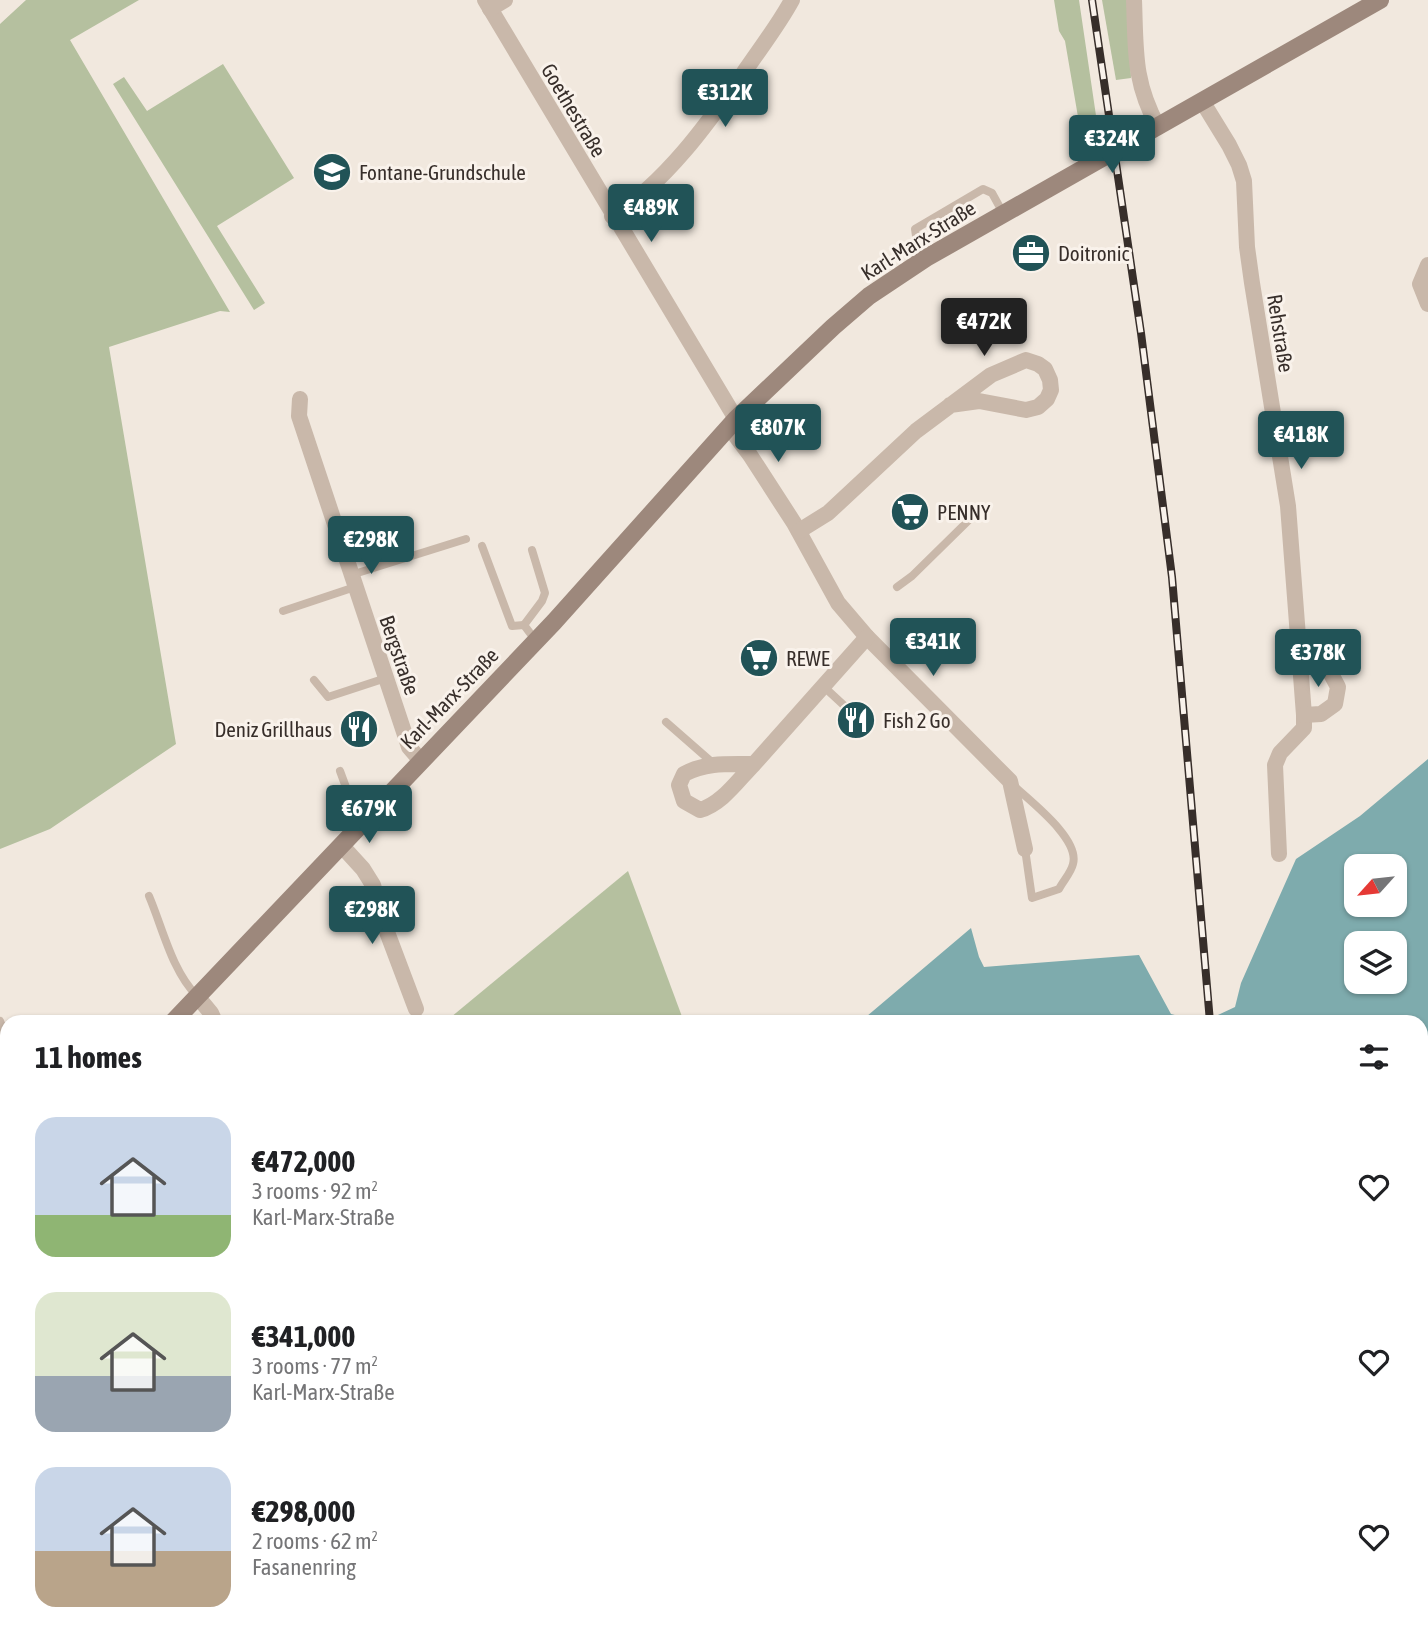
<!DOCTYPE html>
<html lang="en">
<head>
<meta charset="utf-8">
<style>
	body { margin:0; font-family:"Asap Condensed",sans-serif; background:#f2f2f2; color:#202124; height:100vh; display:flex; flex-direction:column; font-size:26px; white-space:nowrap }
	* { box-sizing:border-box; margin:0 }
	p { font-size:23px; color:#757577 }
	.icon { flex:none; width:38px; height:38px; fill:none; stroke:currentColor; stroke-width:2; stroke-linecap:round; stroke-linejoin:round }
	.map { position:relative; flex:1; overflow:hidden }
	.panel { position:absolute; left:0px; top:1015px; width:1428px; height:623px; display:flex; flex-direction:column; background:#fff; border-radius:21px 21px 0 0; box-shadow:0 2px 5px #0004 }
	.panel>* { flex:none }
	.needle { width:46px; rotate:243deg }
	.tools { position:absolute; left:1344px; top:854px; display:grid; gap:14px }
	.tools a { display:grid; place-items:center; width:63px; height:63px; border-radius:14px; background:#fff; box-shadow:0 2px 5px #0004; font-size:35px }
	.price { position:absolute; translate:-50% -60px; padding:0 16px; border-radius:7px; background:#215357; color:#fff; font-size:23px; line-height:46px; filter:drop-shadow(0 2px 4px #0008) }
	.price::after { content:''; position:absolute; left:50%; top:42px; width:21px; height:16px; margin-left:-10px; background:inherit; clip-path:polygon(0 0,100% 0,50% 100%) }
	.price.selected { background:#222; color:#fff }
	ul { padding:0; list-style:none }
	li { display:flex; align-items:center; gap:21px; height:175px; padding:0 35px }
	li span { display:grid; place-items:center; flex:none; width:196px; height:140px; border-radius:21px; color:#555 }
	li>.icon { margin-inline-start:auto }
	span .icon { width:84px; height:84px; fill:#fffc; stroke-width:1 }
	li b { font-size:30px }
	h2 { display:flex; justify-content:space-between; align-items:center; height:84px; padding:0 35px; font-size:30px }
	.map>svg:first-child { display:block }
</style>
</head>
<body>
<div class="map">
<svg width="1428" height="1638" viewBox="0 0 1428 1638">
	<rect width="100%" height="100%" fill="#f1e8de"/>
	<!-- green -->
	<g fill="#b5c09f">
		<polygon points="26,0 139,0 70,40 230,312 220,311 109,347 176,744 50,829 0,849 0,24"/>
		<polygon points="1054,0 1079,0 1099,136 1083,146 1065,41 1059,31"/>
		<polygon points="1102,0 1128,0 1131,78 1116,80"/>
		<polygon points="223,64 294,178 217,226 265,303 254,310 113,84 124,77 147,111"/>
		<polygon points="628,871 684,1022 445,1022"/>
		<polygon points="1428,1114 1428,1638 1370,1638 1366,1631 1421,1631 1421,1116"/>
		<polygon points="510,1631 577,1631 571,1638 514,1638"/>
	</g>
	<!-- water -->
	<g fill="#7eabad" fill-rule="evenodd">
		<path d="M1428,759V1114L1421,1116V1022H1203L1235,1007L1241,983L1296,859L1360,816ZM1356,866H1395V905H1356ZM1356,943H1395V982H1356Z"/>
		<polygon points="971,928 979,957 984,967 1139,955 1171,1014 1201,1022 860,1022"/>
		<polygon points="577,1631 716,1631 710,1638 571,1638"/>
	</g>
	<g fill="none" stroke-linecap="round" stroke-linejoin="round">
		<!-- lane -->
		<g stroke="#c9b8aa" stroke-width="8">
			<polyline points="926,258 917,243 915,229 983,189 992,193 1003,213"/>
			<polyline points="482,546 512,626 524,625"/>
			<polyline points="532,550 545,593 542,601 524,625 536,641"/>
			<polyline points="351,575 466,539"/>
			<polyline points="897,587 912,576 968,521"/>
			<polyline points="283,611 355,587"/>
			<polyline points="314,680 328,697 386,678"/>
			<polyline points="823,686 849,710"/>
			<polyline points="666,722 714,764"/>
			<polyline points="340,771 354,809 365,821"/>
			<path d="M1014,786C1031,802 1080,839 1073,864C1071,873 1063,881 1059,889L1032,898L1025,849"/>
			<path d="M149,896C163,929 172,971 197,996"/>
			<polyline points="0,1021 7,1040"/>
			<polyline points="0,1537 7,1533"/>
			<polyline points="1248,1631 1251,1638"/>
			<polyline points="1319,1631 1322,1638"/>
			<polyline points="796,1638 804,1631"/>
		</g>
		<!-- street -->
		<g stroke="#c9b8aa" stroke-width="16">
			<polyline points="485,0 736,419"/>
			<path d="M1134,0C1136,50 1133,81 1158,127"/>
			<polyline points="490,9 505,0"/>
			<polyline points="1202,101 1229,145 1239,165 1244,181 1247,247 1252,283 1288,506 1304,715 1304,728 1280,753 1275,765 1279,854"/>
			<path d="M612,216C667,182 710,120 747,68C762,46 779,24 792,0"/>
			<polyline points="1428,265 1420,284 1428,304"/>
			<polyline points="300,399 299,416 409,747 421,761"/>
			<polyline points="729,427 750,455 794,523 838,603 867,637 1010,781 1025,849"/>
			<polyline points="799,531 828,513 916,431 991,375 1026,360 1038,364 1045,369 1050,380 1051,390 1047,399 1038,407 1026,410 979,401 950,405"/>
			<polyline points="1300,665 1309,665 1330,672 1338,687 1335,704 1321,714 1304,715"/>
			<path d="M754,764C738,780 722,804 700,810L684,801L679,785L684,774C706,762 729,764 754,764L867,637"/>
			<polyline points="342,846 363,869 373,885 387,932 416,1009"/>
			<polyline points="197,996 211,1013 215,1022"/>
			<polyline points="0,1124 7,1122"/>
			<polyline points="0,1480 7,1497"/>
			<polyline points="62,1631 65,1638"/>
			<polyline points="217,1631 221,1638"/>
		</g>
		<!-- secondary -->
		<g stroke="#9d887c" stroke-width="18">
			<polyline points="173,1022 554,622 736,419 833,327 869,296 926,258 1380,0"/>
			<polyline points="0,1205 7,1198"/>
		</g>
		<!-- rail casing -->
		<g stroke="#372e2a" stroke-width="8">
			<g id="rail">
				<polyline points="1092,0 1141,333 1172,577 1210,1022"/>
				<polyline points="1352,1631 1356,1638"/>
			</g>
		</g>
		<!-- rail -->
		<use href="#rail" stroke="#f9f2eb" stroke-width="5" stroke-dasharray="16" stroke-linecap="butt"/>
	</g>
	<!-- icons -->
	<defs>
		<g id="school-disc" transform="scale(2.0125)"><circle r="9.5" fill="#215357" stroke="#f9f2eb"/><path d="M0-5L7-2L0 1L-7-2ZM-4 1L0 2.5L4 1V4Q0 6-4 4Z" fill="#fff"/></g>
		<g id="office-disc" transform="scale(2.0125)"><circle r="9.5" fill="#215357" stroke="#f9f2eb"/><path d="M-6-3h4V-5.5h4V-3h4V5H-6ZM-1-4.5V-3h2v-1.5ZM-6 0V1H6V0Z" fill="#fff"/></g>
		<g id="supermarket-disc" transform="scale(2.0125)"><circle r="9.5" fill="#215357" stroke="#f9f2eb"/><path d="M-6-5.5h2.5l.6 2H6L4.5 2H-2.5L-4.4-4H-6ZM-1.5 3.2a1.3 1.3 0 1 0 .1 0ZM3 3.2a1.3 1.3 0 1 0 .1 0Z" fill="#fff"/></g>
		<g id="restaurant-disc" transform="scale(2.0125)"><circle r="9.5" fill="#215357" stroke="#f9f2eb"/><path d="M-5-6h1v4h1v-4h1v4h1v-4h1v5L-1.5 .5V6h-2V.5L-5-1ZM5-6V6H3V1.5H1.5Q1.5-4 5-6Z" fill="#fff"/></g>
	</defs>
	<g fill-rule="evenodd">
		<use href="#school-disc" x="332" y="172"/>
		<use href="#office-disc" x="1031" y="253"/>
		<use href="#supermarket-disc" x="910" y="512"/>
		<use href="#supermarket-disc" x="759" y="658"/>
		<use href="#restaurant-disc" x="856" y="720"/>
		<use href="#restaurant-disc" x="359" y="729"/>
	</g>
	<g text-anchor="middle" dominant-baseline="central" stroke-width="6" stroke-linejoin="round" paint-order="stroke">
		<!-- street labels -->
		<g font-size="21" fill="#372e2a" stroke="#f9f2eb">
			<text transform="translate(574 110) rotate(59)">Goethestraße</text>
			<text transform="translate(918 240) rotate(-32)">Karl-Marx-Straße</text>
			<text transform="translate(1281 333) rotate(81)">Rehstraße</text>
			<text transform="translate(400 655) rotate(71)">Bergstraße</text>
			<text transform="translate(449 698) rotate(-46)">Karl-Marx-Straße</text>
		</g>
		<!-- poi labels -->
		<g font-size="21" fill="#372e2a" stroke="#f9f2eb" text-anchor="start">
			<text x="359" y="172">Fontane-Grundschule</text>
			<text x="1058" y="253">Doitronic</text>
			<text x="937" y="512">PENNY</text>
			<text x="786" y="658">REWE</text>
			<text x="883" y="720">Fish 2 Go</text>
			<text x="332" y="729" text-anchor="end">Deniz Grillhaus</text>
		</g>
	</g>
</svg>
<div class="tools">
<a><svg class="needle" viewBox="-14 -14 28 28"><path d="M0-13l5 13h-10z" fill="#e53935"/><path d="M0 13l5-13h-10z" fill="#757577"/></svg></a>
<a><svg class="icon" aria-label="layers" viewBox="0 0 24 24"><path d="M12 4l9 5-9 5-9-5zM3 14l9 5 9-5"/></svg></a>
</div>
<b class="price" style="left:725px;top:129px">€312K</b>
<b class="price" style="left:1112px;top:175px">€324K</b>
<b class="price" style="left:651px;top:244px">€489K</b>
<b class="price selected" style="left:984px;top:358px">€472K</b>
<b class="price" style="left:778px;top:464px">€807K</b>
<b class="price" style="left:1301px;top:471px">€418K</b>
<b class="price" style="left:371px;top:576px">€298K</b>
<b class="price" style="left:933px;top:678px">€341K</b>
<b class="price" style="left:1318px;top:689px">€378K</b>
<b class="price" style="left:369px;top:845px">€679K</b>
<b class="price" style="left:372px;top:946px">€298K</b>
<section class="panel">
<h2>11 homes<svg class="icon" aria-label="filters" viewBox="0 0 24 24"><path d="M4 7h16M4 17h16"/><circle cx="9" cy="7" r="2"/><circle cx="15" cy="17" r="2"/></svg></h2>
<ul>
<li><span style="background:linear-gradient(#c9d6e8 70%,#8fb573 0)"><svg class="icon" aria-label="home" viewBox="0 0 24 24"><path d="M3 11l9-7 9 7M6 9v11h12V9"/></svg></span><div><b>€472,000</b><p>3 rooms · 92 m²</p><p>Karl-Marx-Straße</p></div><svg class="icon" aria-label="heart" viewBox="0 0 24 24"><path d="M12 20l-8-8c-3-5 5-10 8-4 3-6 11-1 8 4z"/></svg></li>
<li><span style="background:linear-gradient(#dfe7d0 60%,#9aa5b1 0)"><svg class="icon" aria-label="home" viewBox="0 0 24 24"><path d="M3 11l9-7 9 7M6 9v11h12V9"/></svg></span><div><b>€341,000</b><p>3 rooms · 77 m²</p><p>Karl-Marx-Straße</p></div><svg class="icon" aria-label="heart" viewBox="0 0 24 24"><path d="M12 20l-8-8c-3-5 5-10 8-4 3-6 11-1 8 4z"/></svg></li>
<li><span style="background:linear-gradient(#c9d6e8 60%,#b9a48a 0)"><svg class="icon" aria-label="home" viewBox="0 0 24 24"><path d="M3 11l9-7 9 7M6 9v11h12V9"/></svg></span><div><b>€298,000</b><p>2 rooms · 62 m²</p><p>Fasanenring</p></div><svg class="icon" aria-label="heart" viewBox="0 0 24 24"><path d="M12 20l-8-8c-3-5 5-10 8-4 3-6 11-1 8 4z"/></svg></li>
</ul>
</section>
</div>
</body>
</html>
